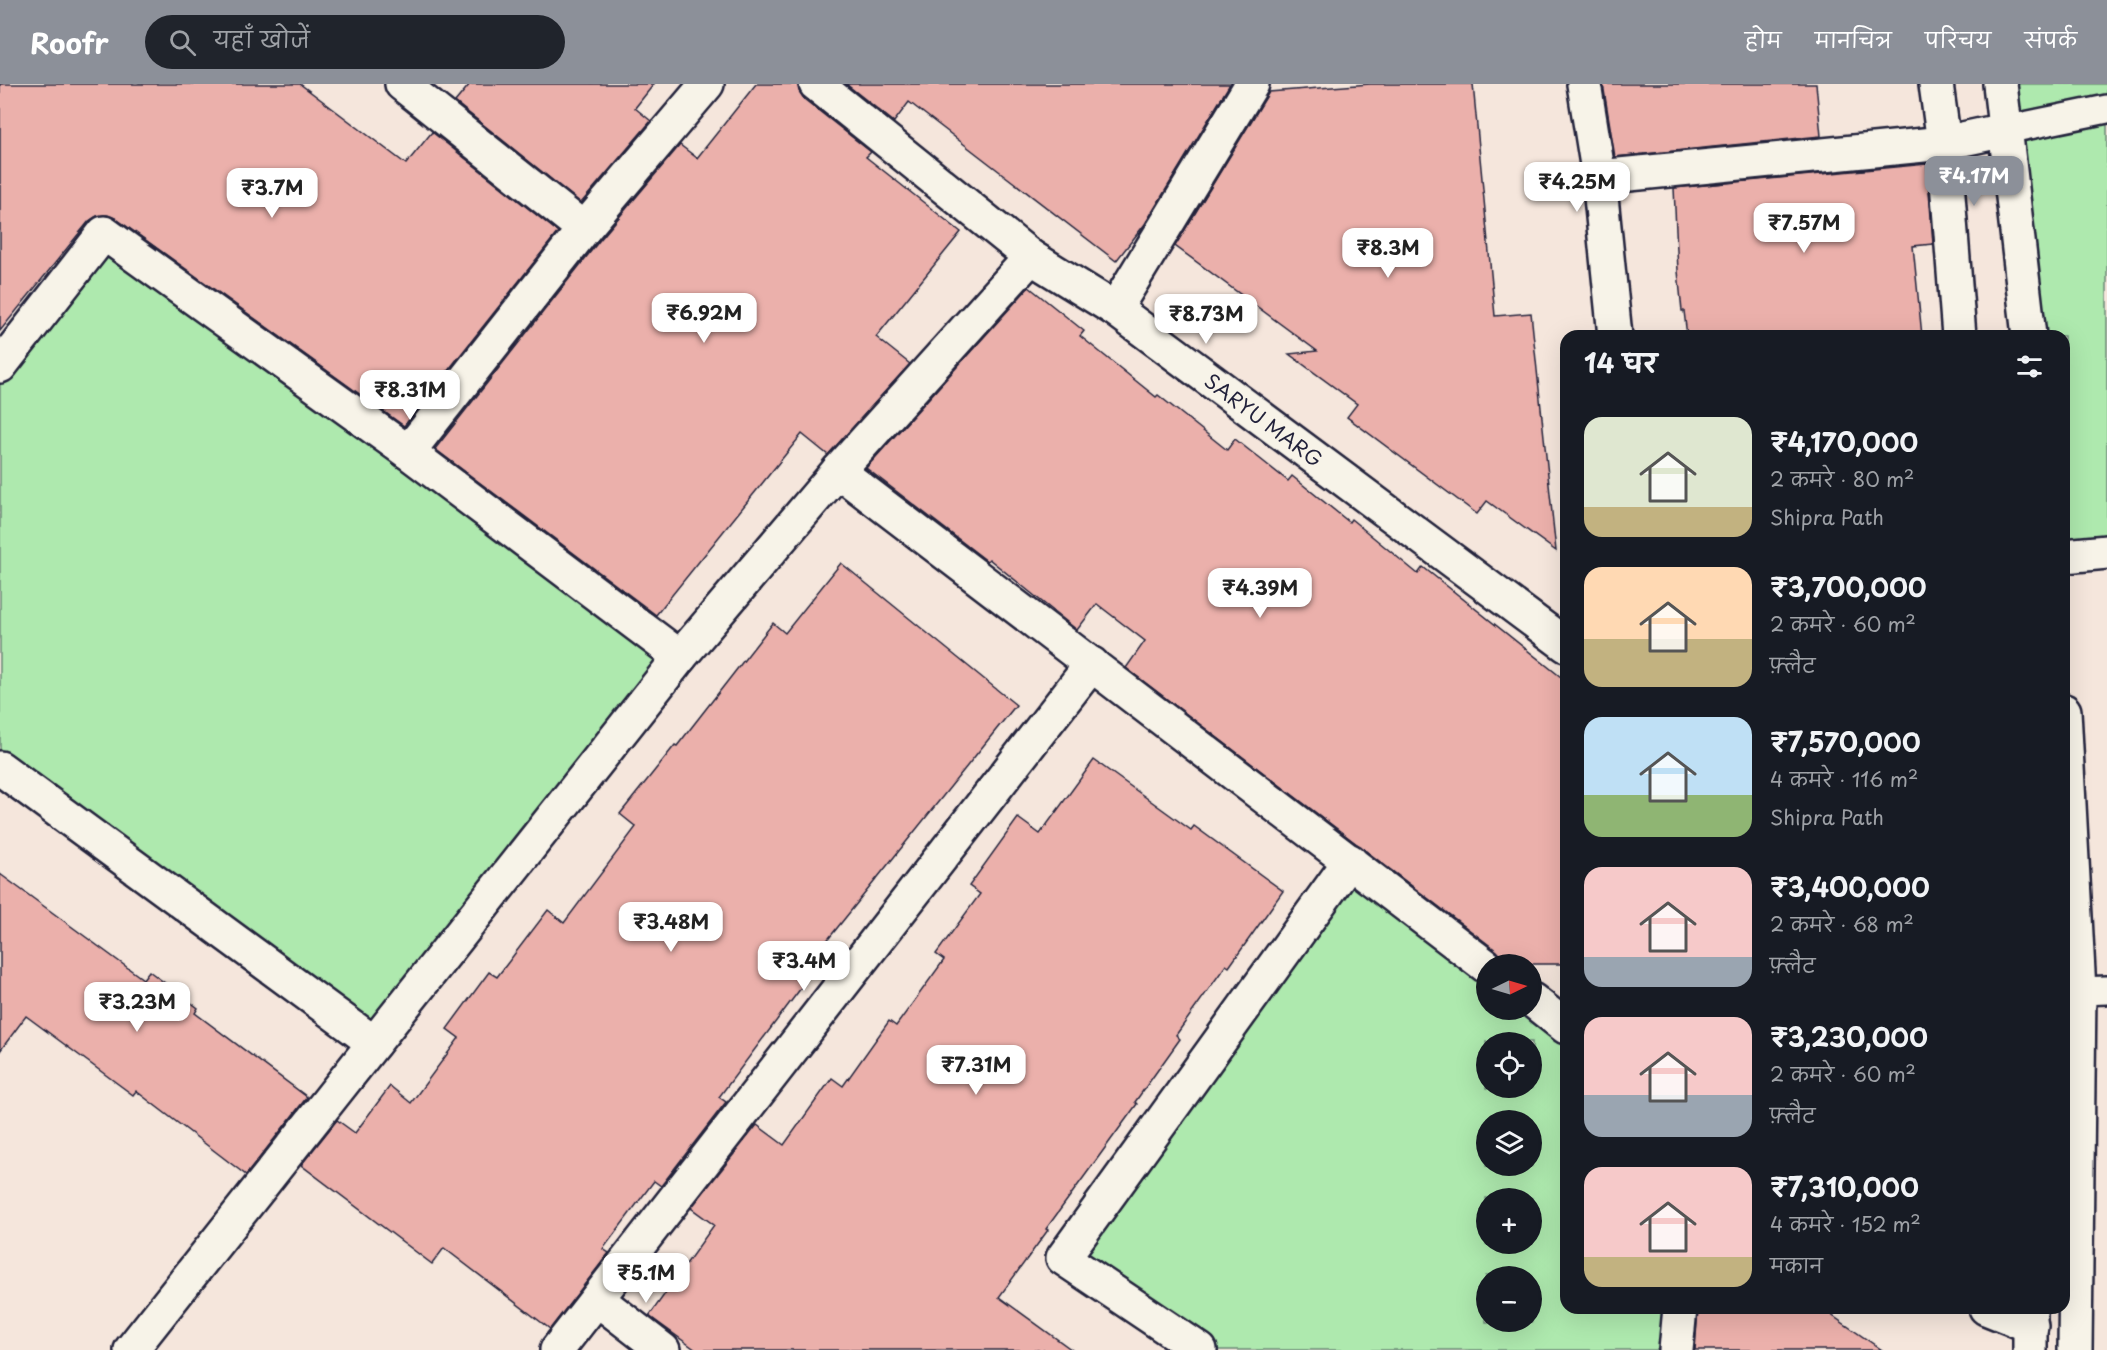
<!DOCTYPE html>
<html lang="hi">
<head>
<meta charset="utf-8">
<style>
	body { margin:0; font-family:"Playpen Sans","Playpen Sans Deva",sans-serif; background:#20242c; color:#f1f3f6; height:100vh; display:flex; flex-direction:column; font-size:22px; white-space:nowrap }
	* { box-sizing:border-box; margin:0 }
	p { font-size:20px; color:#9ea1a6 }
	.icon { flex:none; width:33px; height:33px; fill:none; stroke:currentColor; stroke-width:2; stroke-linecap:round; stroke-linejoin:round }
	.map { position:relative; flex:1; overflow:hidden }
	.side { position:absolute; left:1560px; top:246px; width:510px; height:984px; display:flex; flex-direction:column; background:#171b24; border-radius:18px; box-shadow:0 6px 24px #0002 }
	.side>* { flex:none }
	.needle { width:39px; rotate:85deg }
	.buttons { position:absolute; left:1476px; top:870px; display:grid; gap:12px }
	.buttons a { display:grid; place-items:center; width:66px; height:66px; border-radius:50%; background:#171b24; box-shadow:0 6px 24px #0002; font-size:30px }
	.price { position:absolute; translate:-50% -51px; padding:0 14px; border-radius:12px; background:#fff; color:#222; font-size:20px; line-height:39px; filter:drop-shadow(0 2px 3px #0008) }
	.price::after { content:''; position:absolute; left:50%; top:36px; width:18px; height:14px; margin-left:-9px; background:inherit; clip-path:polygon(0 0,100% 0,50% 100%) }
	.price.on { background:#8c9099; color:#fff }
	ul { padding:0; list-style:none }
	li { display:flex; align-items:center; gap:18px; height:150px; padding:0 24px }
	li span { display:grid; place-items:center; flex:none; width:168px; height:120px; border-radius:18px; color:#555 }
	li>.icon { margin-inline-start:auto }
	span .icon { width:72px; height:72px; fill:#fffc; stroke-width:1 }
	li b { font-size:26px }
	h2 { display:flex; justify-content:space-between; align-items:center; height:72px; padding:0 24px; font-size:26px }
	header { display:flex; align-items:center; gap:36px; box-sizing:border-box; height:84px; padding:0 30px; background:#8c9099; color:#fff }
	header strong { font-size:28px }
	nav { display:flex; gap:33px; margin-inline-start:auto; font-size:21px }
	.search { width:420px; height:54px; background:#20242c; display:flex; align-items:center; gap:15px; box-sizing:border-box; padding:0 21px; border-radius:33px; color:#9ea1a6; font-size:22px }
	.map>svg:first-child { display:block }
</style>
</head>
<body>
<header>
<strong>Roofr</strong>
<div class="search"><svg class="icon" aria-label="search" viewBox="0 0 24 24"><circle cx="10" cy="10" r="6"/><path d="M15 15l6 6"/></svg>यहाँ खोजें</div>
<nav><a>होम</a><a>मानचित्र</a><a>परिचय</a><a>संपर्क</a></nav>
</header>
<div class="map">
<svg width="2107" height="1266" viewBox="0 0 2107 1266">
	<rect width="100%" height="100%" fill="#f5e6dc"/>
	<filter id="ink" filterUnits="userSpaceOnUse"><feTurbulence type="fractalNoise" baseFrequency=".0167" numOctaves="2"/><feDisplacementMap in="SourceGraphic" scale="12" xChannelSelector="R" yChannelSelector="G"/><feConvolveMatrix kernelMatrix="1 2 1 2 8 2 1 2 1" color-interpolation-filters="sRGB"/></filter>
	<g filter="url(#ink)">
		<!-- green -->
		<g fill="#aee9ae" stroke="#688674" stroke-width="1.5" fill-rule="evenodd">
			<polygon points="2000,0 2107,0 2107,468 2064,472 2064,252 2029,252"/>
			<polygon points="104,149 680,573 374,959 0,684 0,282"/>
			<path d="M1350,777L1486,882V926H1532L1566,943V1224H1680L1676,1266H1200L1063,1174ZM1486,958H1532V1004H1486ZM1486,1036H1532V1082H1486ZM1486,1114H1532V1160H1486ZM1486,1192H1532V1238H1486Z"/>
		</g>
		<!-- building -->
		<g fill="#ebb0ab" stroke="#22223b" stroke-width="1.5">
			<polygon points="0,0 300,0 406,80 432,48 558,148 404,342 115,134 107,131 97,132 89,137 0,247"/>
			<polygon points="470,0 654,0 635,24 651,37 581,119 455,18"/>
			<polygon points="756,0 798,0 799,7 804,15 871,68 866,73 961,148 876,253 910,280 828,371 802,350 656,531 435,365 599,157 680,61 697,74"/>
			<polygon points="846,0 1230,0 1145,140 1116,177 909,18 894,38"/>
			<polygon points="1370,0 1473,0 1495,232 1531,229 1556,467 1487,417 1477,430 1347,333 1357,320 1289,270 1317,267 1175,162 1269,8"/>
			<polygon points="1603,0 1816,0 1821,52 1615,73"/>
			<polygon points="1927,80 1933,160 1913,162 1922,252 1687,252 1684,227 1682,227 1678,187 1674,104"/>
			<polygon points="1029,203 1084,247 1080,252 1156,313 1158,311 1227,366 1235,355 1288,397 1292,392 1349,438 1351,435 1418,490 1423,483 1566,597 1566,880 1504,880 1503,874 1497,867 1126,584 1145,557 1097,520 1077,546 989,475 987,477 866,384"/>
			<polygon points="841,479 1016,621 797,894 804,900 719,1013 726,1018 661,1102 654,1097 603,1165 609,1169 550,1245 444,1164 432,1180 301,1081 337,1036 355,1049 390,1002 411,1019 459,954 447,945 489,888 497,893 548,826 564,839 636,743 620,730 675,661 677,662 773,539 785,549"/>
			<polygon points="1094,676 1191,746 1194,742 1283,807 1229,883 1226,881 1176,951 1180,955 1135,1018 1137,1020 1046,1145 1048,1146 999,1213 1072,1266 696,1266 649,1232 714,1141 691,1124 757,1041 784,1061 832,994 843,1002 889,937 896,942 944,876 936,870 980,810 969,802 1018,734 1040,750"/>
			<polygon points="0,790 143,895 149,887 198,924 195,929 307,1013 246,1091 136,1007 133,1011 26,932 0,967"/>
			<polygon points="1698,1224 1821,1224 1882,1266 1695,1266"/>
		</g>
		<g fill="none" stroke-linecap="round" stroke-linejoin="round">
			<!-- lane casing -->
			<g stroke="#22223b" stroke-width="32">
				<g id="lane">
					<polyline points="2005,46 2107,25"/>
					<polyline points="2079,907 2107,906"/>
				</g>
			</g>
			<!-- street casing -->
			<g stroke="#22223b" stroke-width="38">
				<g id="street">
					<polyline points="402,0 584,145"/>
					<path id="s1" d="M816,0L1031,173L1115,225L1566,561"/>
					<polyline points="1584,0 1599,93 1615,252"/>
					<polyline points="1599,93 1944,59 2005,46"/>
					<polyline points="1115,225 1252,0"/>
					<polyline points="0,282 104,149 408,368 680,573"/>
					<polyline points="408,368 584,145 707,0"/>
					<polyline points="838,387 1486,882"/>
					<polyline points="2064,472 2107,468"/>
					<polyline points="0,684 374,959"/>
					<polyline points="1532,916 1566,943"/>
					<polyline points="597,1215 663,1266"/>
					<polyline points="1986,1224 2031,1242"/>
					<polyline points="131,1266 680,573 838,387 1031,173"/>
					<polyline points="557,1266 1092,580"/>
					<polyline points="1200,1266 1063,1174 1350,777"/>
					<polyline points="1676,1266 1680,1224"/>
				</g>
			</g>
			<!-- secondary casing -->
			<g stroke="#22223b" stroke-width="38">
				<g id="secondary">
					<polyline points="1936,0 1944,59 1959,252"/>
					<polyline points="2000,0 2029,252"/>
					<polyline points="2064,627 2079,907 2075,1266"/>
					<polyline points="2030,1224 2030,1266"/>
				</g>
			</g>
			<!-- lane -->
			<use href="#lane" stroke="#f7f3e8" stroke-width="27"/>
			<!-- street -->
			<use href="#street" stroke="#f7f3e8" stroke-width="33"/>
			<!-- secondary -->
			<use href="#secondary" stroke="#f7f3e8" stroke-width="33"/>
		</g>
	</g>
	<g text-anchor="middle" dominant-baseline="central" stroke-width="4.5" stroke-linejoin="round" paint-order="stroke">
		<!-- street labels -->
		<g font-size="20" fill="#22223b" stroke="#f7f3e8">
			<text stroke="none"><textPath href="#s1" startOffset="560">SARYU MARG</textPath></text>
		</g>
	</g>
</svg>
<div class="buttons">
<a><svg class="needle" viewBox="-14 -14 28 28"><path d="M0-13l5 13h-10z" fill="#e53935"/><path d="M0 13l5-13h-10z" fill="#9ea1a6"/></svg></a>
<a><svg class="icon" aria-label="locate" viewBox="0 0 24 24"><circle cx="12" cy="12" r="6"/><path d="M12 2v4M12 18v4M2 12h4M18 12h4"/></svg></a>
<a><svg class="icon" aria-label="layers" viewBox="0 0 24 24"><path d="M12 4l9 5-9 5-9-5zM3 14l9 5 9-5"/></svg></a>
<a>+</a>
<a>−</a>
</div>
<b class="price on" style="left:1974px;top:123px">₹4.17M</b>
<b class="price" style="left:1577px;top:129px">₹4.25M</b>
<b class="price" style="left:272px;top:135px">₹3.7M</b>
<b class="price" style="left:1804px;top:170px">₹7.57M</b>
<b class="price" style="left:1388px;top:195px">₹8.3M</b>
<b class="price" style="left:704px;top:260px">₹6.92M</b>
<b class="price" style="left:1206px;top:261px">₹8.73M</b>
<b class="price" style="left:410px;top:337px">₹8.31M</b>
<b class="price" style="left:1260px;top:535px">₹4.39M</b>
<b class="price" style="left:671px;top:869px">₹3.48M</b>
<b class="price" style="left:804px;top:908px">₹3.4M</b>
<b class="price" style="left:137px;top:949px">₹3.23M</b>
<b class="price" style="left:976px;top:1012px">₹7.31M</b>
<b class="price" style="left:646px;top:1220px">₹5.1M</b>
<section class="side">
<h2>14 घर<svg class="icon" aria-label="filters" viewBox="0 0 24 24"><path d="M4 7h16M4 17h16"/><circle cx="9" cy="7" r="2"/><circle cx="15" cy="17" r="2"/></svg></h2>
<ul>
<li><span style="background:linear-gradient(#dfe7d0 75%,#c2b280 0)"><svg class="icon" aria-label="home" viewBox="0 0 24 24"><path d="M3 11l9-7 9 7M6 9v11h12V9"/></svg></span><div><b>₹4,170,000</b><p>2 कमरे · 80 m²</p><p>Shipra Path</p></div></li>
<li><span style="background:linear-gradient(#ffd9b3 60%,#c2b280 0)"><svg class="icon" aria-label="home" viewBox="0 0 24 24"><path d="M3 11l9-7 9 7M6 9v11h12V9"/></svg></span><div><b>₹3,700,000</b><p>2 कमरे · 60 m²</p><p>फ़्लैट</p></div></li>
<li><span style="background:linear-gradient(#bfe0f5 65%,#8fb573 0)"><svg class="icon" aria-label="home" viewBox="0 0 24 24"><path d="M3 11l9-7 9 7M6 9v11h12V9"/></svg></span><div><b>₹7,570,000</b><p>4 कमरे · 116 m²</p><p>Shipra Path</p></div></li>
<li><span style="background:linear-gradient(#f6c9c9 75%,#9aa5b1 0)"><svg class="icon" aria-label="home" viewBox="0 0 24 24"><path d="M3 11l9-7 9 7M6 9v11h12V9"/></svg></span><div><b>₹3,400,000</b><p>2 कमरे · 68 m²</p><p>फ़्लैट</p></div></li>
<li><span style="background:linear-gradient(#f6c9c9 65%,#9aa5b1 0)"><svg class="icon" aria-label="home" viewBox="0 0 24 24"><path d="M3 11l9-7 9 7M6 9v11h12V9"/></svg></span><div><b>₹3,230,000</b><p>2 कमरे · 60 m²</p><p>फ़्लैट</p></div></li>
<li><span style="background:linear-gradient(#f6c9c9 75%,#c2b280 0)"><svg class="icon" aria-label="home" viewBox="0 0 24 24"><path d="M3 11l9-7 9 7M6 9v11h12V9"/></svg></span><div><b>₹7,310,000</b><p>4 कमरे · 152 m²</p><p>मकान</p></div></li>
</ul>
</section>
</div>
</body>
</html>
